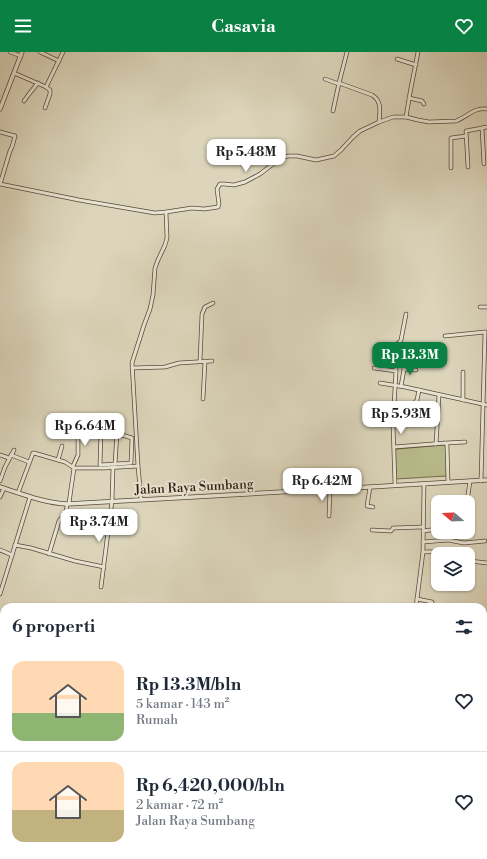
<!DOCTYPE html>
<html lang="id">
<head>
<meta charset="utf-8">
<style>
	body { margin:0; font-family:"Libre Bodoni",serif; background:#f2f2f3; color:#1f2937; height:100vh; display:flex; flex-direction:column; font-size:15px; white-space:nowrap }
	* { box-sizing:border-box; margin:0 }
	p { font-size:13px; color:#747a83 }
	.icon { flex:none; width:22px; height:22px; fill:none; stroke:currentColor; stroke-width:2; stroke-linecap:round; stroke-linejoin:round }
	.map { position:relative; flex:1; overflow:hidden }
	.drawer { position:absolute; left:0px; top:551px; width:487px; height:256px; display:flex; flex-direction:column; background:#fff; border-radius:12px 12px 0 0; box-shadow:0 1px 3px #0004 }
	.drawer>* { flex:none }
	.needle { width:26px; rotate:289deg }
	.tools { position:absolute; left:431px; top:443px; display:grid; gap:8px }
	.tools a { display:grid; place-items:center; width:44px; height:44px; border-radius:8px; background:#fff; box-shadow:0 1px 3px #0004; font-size:20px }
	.price { position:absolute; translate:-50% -34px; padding:0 9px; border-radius:8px; background:#fff; color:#222; font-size:13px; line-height:26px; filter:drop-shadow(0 1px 2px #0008) }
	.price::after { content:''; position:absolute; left:50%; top:24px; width:12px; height:9px; margin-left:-6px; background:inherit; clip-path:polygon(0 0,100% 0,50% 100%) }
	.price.current { background:#0b8043; color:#fff }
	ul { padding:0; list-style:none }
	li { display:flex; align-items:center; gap:12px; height:100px; padding:0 12px }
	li+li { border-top:1px solid #e0e1e3 }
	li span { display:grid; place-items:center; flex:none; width:112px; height:80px; border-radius:12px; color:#555 }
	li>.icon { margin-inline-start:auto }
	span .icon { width:48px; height:48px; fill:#fffc; stroke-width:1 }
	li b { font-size:17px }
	h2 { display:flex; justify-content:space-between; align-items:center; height:48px; padding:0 12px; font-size:17px }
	header { display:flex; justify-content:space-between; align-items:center; height:52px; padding:0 12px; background:#0b8043; color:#fff; font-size:18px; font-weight:700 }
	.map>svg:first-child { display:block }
</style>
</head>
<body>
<header><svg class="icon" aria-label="menu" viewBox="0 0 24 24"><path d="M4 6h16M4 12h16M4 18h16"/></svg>Casavia<svg class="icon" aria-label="heart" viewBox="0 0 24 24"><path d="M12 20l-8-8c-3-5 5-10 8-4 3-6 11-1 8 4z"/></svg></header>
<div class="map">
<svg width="487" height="807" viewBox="0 0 487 807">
	<rect width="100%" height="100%" fill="#dcd5bb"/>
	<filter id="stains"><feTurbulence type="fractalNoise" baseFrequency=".005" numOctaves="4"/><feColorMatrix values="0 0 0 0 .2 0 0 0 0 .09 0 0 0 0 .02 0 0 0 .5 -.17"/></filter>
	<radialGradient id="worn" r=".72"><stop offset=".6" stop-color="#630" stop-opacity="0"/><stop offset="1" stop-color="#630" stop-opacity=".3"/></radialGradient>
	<!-- green -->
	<polygon fill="#b9bb8b" stroke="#746b4c" points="444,393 446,395 447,424 395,427 395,398 397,397"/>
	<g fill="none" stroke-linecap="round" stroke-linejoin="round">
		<!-- minor casing -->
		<g stroke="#5a4a39" stroke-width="4.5">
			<g id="minor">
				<polyline points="10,0 21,4"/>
				<polyline points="40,0 59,9"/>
				<polyline points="397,7 416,13"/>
				<polyline points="14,21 46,35 50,38 50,42 45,56"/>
				<polyline points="325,27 339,32"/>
				<path d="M339,31L372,43C382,49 380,59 379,70"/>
				<polyline points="46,35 63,0"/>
				<polyline points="409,46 422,49 424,52"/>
				<polyline points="24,49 29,42 38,31"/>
				<polyline points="333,59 339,31 347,0"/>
				<polyline points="406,65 410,41 418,0"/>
				<path d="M0,80L15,84L12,95L10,99L0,132L79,148L155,161L166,160L192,156L204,157L218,155L219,152L217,137L220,132H224L234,133L245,130L260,122L277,109L282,106L288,104H297L316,108L334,104L341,98L353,85L360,79L379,70L393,65H406L418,68L429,70L456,69C467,65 474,55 487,57"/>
				<polyline points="484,112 482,76 487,75"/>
				<polyline points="468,115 466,79 482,76"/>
				<polyline points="451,116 451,86 466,84"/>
				<polyline points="480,255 487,255"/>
				<polyline points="445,284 485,280"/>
				<polyline points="200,309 202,262 205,255 213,251"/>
				<polyline points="132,316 165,315 179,311 212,309"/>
				<polyline points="374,316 396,319"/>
				<polyline points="404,317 416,318"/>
				<polyline points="380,331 405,335 487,353"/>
				<polyline points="401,334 405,312"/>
				<polyline points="203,347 205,309"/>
				<polyline points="463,348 463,320"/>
				<polyline points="406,364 421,364 422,362 426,361"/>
				<polyline points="413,373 414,351 417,348 419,338"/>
				<polygon points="101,377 132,386 131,411 100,413"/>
				<polyline points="446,391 465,390"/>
				<polyline points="436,392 439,343"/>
				<polyline points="394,395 445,391 447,393 448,430"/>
				<polyline points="0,403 9,406"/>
				<polyline points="11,403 29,410"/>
				<polyline points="58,408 62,394"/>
				<polyline points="115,412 117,381"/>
				<polyline points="73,414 78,403 78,371"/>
				<polyline points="138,414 132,311 144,273 150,257 153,243 155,216 158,208 165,193 167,186 166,160"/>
				<polyline points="74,416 104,416 138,414 141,447"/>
				<polyline points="0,429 5,415 14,398"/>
				<polyline points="481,429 485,280"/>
				<path d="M395,433L393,372L396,319L395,295C396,291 400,291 401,288L406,262"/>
				<polyline points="370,435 367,454 373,455"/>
				<polyline points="18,441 33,401 34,401 65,410 74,416 69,451"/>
				<polyline points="0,445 4,436"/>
				<polyline points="467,450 470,429"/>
				<polyline points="329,464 330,437"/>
				<polyline points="372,478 391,479 393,476 423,475"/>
				<polyline points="423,479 438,477"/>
				<polyline points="468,480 468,482"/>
				<polyline points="423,490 448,488 464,491 485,489"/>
				<polyline points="15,493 31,496 75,509 104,515"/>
				<polyline points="0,498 12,503"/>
				<polyline points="423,500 460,499 466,500 468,502"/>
				<path d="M49,502L59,469C60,466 63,466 65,463C66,460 67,455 67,452"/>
				<polyline points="468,505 469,508 470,509 487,511"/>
				<polyline points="101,535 112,449 113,415"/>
				<polyline points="0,542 30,445"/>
				<polyline points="417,547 432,550 433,555"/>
				<polyline points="416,555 423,500 424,432"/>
				<path d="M0,585C2,598 4,608 0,620"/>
				<polyline points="483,646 487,648"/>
				<polyline points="0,650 4,651"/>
				<polyline points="3,668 4,666"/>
				<polyline points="483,699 487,695"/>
				<polyline points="483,717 487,717"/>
				<polyline points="0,719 4,719"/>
				<polyline points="483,733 487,736"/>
				<polyline points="347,803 359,805"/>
				<polyline points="446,803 447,804 447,807"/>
				<polyline points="431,807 432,803"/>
			</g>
		</g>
		<!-- tertiary casing -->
		<g stroke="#5a4a39" stroke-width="5">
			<g id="tertiary">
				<polyline points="0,57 22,0"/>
				<path d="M0,435C22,442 44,451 67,452L370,435L470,429L487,428"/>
			</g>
		</g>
		<!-- primary casing -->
		<g stroke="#2e1b0e" stroke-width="6">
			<g id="primary">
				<polyline points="483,589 487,570"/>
				<polyline points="358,807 359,803"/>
			</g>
		</g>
		<!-- minor -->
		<use href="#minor" stroke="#e8e4d3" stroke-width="3"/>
		<!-- tertiary -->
		<use href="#tertiary" stroke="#e8e4d3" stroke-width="3.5"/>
		<!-- primary -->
		<use href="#primary" stroke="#dcd5bb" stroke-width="4.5"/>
	</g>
	<g text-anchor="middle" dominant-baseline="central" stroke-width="4" stroke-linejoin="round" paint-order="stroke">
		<!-- street labels -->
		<g font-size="13" fill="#2e1b0e" stroke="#e8e4d3">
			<text transform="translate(194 435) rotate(-3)">Jalan Raya Sumbang</text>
		</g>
	</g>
	<rect width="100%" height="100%" filter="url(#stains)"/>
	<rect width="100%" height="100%" fill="url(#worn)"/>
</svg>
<div class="tools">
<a><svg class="needle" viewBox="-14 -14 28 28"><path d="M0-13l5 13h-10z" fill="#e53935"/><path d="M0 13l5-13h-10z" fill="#747a83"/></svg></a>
<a><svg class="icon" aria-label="layers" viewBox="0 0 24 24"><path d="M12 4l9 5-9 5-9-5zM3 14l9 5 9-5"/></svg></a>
</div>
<b class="price" style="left:246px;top:121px">Rp 5.48M</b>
<b class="price current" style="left:410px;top:324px">Rp 13.3M</b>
<b class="price" style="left:401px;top:383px">Rp 5.93M</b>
<b class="price" style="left:85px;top:395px">Rp 6.64M</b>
<b class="price" style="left:322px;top:450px">Rp 6.42M</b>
<b class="price" style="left:99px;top:491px">Rp 3.74M</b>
<section class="drawer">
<h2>6 properti<svg class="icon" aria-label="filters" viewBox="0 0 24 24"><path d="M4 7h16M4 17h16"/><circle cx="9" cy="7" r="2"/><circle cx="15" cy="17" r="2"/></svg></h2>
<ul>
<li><span style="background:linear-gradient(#ffd9b3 65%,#8fb573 0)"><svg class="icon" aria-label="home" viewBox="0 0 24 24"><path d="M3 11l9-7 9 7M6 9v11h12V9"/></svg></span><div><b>Rp 13.3M/bln</b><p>5 kamar · 143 m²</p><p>Rumah</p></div><svg class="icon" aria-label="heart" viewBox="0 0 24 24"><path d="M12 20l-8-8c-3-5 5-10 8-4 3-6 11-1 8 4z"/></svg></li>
<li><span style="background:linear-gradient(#ffd9b3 60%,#c2b280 0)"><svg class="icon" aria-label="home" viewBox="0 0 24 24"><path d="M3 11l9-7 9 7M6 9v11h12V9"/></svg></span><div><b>Rp 6,420,000/bln</b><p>2 kamar · 72 m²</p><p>Jalan Raya Sumbang</p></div><svg class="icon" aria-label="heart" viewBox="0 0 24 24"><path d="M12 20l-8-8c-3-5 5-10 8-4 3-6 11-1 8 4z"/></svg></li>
</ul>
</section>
</div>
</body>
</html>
